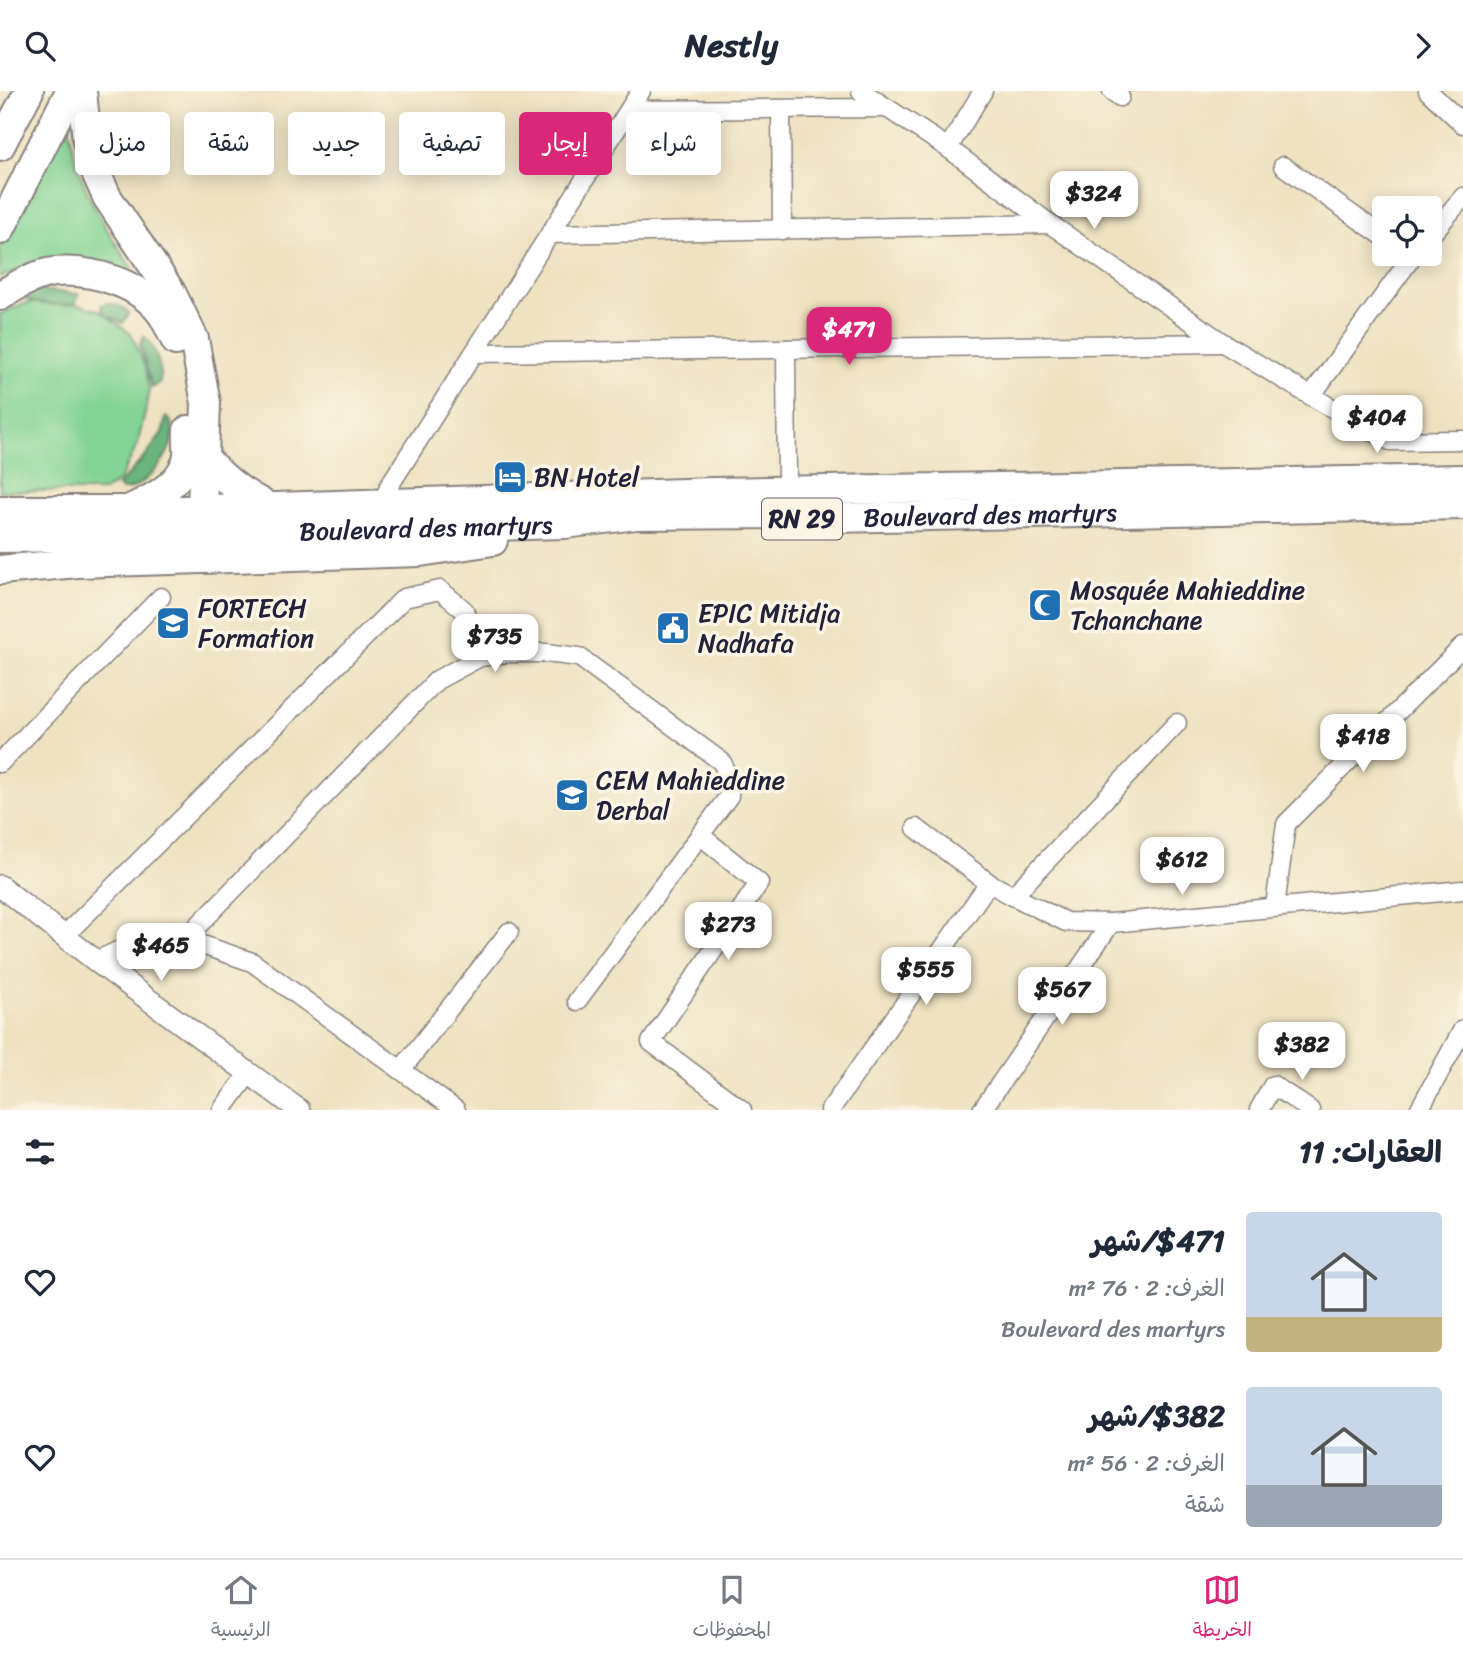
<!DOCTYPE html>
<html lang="ar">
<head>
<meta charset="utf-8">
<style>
	body { margin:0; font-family:Sriracha,"Playpen Sans Arabic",sans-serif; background:#f6f6f7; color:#1f2937; direction:rtl; height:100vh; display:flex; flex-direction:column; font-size:26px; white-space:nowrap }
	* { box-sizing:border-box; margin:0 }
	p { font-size:23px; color:#747a83 }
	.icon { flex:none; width:38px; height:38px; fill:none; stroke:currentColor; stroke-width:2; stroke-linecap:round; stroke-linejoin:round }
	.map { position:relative; height:1019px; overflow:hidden; direction:ltr }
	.sheet { display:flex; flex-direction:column; background:#fff; flex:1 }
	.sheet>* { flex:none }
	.guide { position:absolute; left:21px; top:21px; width:700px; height:63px; direction:rtl; display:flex; gap:14px }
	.fabs { position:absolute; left:1372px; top:105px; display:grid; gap:14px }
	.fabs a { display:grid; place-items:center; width:70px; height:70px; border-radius:7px; background:#fff; box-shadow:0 4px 18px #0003; font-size:35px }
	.price { position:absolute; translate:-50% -60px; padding:0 16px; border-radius:14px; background:#fff; color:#222; font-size:23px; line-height:46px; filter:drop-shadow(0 2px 4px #0008) }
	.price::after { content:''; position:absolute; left:50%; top:42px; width:21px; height:16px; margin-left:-10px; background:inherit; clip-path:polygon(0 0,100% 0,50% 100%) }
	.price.active { background:#db2777; color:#fff }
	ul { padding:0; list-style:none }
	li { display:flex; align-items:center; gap:21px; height:175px; padding:0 21px }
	li span { display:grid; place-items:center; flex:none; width:196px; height:140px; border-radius:7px; color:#555 }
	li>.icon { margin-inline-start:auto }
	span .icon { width:84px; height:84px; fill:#fffc; stroke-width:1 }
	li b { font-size:30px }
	h2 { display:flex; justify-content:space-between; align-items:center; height:84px; padding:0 21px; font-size:30px }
	.chip { padding:0 24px; border-radius:7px; background:#fff; box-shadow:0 4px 18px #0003; font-size:24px; line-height:63px }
	.chip.active { background:#db2777; color:#fff }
	header { display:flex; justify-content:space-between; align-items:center; height:91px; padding:0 21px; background:#fff; font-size:32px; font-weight:700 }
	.dock { display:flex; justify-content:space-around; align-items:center; height:98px; border-top:2px solid #e0e1e3; background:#fff; font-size:19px; color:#747a83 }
	.dock a { display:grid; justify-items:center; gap:4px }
	.dock .active { color:#db2777 }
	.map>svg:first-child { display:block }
</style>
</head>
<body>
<header><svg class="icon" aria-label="forward" viewBox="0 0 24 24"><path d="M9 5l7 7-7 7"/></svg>Nestly<svg class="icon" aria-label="search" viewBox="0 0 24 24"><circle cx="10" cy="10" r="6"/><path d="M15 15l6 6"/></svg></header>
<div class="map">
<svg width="1463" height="1019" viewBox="0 0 1463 1019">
	<rect width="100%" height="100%" fill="#fcf5e5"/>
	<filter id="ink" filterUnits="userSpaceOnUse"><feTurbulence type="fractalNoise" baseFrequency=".0143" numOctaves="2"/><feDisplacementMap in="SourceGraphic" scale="14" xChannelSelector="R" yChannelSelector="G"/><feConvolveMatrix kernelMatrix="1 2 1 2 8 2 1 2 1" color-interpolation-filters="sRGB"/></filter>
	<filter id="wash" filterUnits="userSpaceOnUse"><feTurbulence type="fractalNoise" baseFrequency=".00686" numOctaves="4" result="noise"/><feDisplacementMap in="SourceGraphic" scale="28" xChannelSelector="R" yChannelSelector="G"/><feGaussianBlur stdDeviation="1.57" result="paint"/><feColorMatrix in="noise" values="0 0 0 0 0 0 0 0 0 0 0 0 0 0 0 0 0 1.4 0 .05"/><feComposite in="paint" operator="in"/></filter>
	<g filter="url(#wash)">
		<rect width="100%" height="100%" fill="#eee2c1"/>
		<!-- green -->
		<g fill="#83d394" stroke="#527a68" stroke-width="2">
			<path d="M68,18C71,99 115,150 157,215L68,167L49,168L0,186V158Z"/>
			<polygon points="43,210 63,210 99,219 132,244 146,279 149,298 145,322 137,355 119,390 104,400 0,400 0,223 23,213"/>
		</g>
		<!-- forest -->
		<g fill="#6ab57e" stroke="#466c5c" stroke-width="2">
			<path d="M40,199L79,203L75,213C60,215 39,214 25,208L29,201Z"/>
			<path d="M106,212C115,214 124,214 129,223L123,232L105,224L101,215Z"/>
			<path d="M144,245C156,256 162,276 160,291L152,297L140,253Z"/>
			<path d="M166,325C190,344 148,400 122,399L118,395L148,362L163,340Z"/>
		</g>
	</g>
	<g filter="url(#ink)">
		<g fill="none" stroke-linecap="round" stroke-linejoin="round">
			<!-- minor casing -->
			<g stroke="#88827e" stroke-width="21">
				<g id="minor">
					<polyline points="861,0 948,57 1050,133 1223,252 1311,305 1390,350 1463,349"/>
					<polyline points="1112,0 1120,6"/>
					<polyline points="1428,0 1463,33"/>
					<polyline points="781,18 782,139"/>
					<polyline points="630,19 885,17"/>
					<polyline points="948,57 983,0"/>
					<polyline points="1283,75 1384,146"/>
					<polyline points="551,143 1050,133"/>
					<polyline points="1430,145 1463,106"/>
					<polyline points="786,258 787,399"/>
					<polyline points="476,262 1223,252"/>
					<polyline points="1311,305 1414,163"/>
					<polyline points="384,412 389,395 641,0"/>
					<polyline points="0,672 161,506"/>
					<polyline points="916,737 989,792 1013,805 1066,831 1111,832 1463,799"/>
					<polyline points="700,744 759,792 651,951 742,1019"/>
					<polyline points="1013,805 1177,632"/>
					<polyline points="1275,816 1286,733 1463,555"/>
					<polyline points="64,845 404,507 440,499 464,519 480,566"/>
					<polyline points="185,848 252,871 456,1019"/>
					<polyline points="96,870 124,857 185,848 437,589 480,566 507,562 546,562 579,566 722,671 729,688 729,705 577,910"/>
					<polyline points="401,979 509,841"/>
					<polyline points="222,1019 249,982"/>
					<polyline points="830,1019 989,792"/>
					<polyline points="982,1019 1111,832"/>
					<polyline points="1259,1019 1273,994 1310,1019"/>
					<polyline points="1419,1019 1463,938"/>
				</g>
			</g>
			<!-- tertiary casing -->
			<g stroke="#88827e" stroke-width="24">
				<polyline id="tertiary" points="0,795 96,870 299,1019"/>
			</g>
			<!-- trunk casing -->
			<g stroke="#88827e" stroke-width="32">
				<g id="trunk">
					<polyline points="0,55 29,0"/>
					<polyline points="0,139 70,0"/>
					<path d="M0,205C15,195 36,183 54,181C92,178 142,192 164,226C168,234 172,242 176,250"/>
					<path d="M205,367C223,388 241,402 265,414"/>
					<path d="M132,417C152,408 177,395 186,372C190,363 187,349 188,339"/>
					<polyline points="0,419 184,419 713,401 1463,388"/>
					<path id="s1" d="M142,445L565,433L636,424L776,423L786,428L1463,414"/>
					<polyline points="0,447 142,445 187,433 202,418 206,312 194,248 171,201 107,106 97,84 87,50 82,0"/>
					<polyline points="0,479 77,472 420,461 493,450"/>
				</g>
			</g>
			<!-- minor -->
			<use href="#minor" stroke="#fff" stroke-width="18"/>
			<!-- tertiary -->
			<use href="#tertiary" stroke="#fff" stroke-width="21"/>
			<!-- trunk -->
			<use href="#trunk" stroke="#fff" stroke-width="28"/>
		</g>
	</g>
	<!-- icons -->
	<defs>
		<g id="hotel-square" transform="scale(1.75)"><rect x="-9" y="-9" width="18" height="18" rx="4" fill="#1f6fb2" stroke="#fcf5e5"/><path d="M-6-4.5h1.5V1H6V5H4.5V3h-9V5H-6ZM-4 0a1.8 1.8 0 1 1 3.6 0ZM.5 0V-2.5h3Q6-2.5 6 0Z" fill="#fff"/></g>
		<g id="mosque-square" transform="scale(1.75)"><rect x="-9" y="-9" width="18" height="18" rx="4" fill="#1f6fb2" stroke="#fcf5e5"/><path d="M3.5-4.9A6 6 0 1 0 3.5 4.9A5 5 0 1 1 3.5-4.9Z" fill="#fff"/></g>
		<g id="school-square" transform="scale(1.75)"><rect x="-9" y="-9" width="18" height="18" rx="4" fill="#1f6fb2" stroke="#fcf5e5"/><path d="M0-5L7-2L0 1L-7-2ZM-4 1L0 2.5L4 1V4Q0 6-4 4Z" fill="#fff"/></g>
		<g id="civic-square" transform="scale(1.75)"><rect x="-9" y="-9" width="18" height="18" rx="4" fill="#1f6fb2" stroke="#fcf5e5"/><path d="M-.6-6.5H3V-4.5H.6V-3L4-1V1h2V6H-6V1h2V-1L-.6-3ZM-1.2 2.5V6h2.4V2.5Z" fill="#fff"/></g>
	</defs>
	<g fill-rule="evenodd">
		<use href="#hotel-square" x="510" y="386"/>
		<use href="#mosque-square" x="1045" y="514"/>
		<use href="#school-square" x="173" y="532"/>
		<use href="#civic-square" x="673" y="537"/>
		<use href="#school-square" x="572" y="704"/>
	</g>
	<g text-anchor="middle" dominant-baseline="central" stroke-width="7" stroke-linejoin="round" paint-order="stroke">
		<!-- shield labels -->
		<rect fill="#fcf5e5" stroke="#63616e" stroke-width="2" x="762" y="407.5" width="80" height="41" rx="5"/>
		<g font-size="24" font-weight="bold" fill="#22223b">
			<text x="802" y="428">RN 29</text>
		</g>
		<!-- poi labels -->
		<g font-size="26" fill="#22223b" stroke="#fcf5e5" text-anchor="start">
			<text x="534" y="386">BN Hotel</text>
			<text x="1070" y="499">Mosquée Mahieddine<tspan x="1070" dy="30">Tchanchane</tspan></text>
			<text x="198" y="517">FORTECH<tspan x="198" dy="30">Formation</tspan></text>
			<text x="698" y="522">EPIC Mitidja<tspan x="698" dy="30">Nadhafa</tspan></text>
			<text x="596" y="689">CEM Mahieddine<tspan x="596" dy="30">Derbal</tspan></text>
		</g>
		<!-- street labels -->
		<g font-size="26" fill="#22223b" stroke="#fcf5e5">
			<text stroke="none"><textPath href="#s1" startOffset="850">Boulevard des martyrs</textPath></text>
			<text stroke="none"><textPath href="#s1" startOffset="284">Boulevard des martyrs</textPath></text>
		</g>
	</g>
</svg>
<div class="fabs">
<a><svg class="icon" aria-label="locate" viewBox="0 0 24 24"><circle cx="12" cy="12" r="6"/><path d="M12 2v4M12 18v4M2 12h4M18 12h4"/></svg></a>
</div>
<b class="price" style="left:1094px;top:140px">$324</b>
<b class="price active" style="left:849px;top:276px">$471</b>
<b class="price" style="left:1377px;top:364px">$404</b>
<b class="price" style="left:495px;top:583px">$735</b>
<b class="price" style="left:1363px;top:683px">$418</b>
<b class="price" style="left:1182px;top:806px">$612</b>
<b class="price" style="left:728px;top:871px">$273</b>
<b class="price" style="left:161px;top:892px">$465</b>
<b class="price" style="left:926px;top:916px">$555</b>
<b class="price" style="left:1062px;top:936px">$567</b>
<b class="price" style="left:1302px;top:991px">$382</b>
<div class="guide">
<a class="chip">شراء</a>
<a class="chip active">إيجار</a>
<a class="chip">تصفية</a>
<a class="chip">جديد</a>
<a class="chip">شقة</a>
<a class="chip">منزل</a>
</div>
</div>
<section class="sheet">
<h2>العقارات: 11<svg class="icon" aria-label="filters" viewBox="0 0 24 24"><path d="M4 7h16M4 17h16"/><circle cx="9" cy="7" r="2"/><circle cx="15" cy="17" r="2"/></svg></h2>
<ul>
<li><span style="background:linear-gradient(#c9d6e8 75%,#c2b280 0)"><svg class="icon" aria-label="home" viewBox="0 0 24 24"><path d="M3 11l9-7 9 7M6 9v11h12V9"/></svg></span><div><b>$471/شهر</b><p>الغرف: 2 · 76 m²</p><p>Boulevard des martyrs</p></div><svg class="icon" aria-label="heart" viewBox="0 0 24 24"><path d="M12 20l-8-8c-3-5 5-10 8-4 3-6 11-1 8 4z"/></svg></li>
<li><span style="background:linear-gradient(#c9d6e8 70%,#9aa5b1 0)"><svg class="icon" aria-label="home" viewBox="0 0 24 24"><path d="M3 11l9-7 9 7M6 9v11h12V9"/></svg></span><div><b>$382/شهر</b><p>الغرف: 2 · 56 m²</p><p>شقة</p></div><svg class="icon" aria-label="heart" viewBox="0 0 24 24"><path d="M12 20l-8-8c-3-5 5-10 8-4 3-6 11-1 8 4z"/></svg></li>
</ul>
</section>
<nav class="dock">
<a class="active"><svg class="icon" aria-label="map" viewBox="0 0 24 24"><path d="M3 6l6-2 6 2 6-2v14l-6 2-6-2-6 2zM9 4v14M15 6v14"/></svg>الخريطة</a>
<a><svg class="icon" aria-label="saved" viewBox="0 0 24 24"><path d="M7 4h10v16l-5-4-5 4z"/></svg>المحفوظات</a>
<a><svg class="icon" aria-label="home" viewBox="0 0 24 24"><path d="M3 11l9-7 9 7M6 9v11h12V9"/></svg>الرئيسية</a>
</nav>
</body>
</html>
